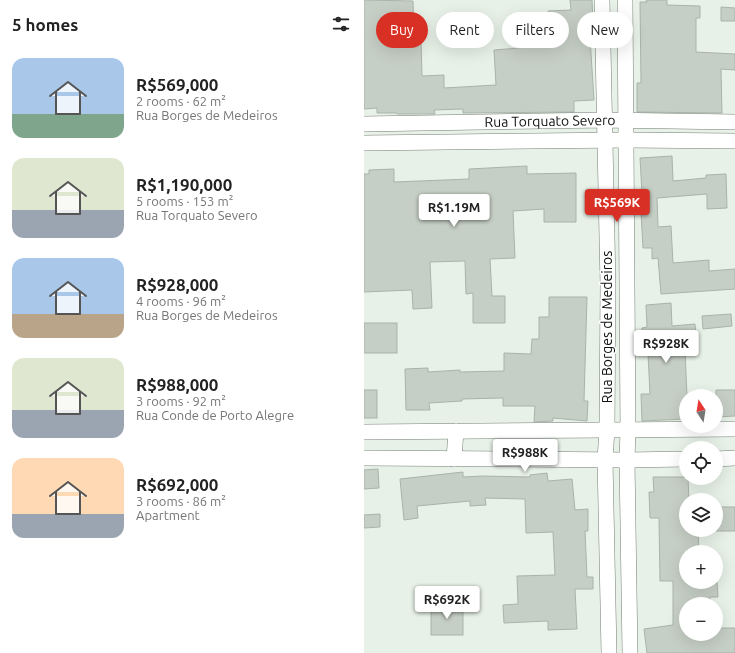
<!DOCTYPE html>
<html lang="en">
<head>
<meta charset="utf-8">
<style>
	body { margin:0; font-family:Ubuntu,sans-serif; background:#f2f2f2; color:#222; height:100vh; display:flex; flex-direction:column; font-size:15px; white-space:nowrap }
	* { box-sizing:border-box; margin:0 }
	p { font-size:13px; color:#767676 }
	.icon { flex:none; width:22px; height:22px; fill:none; stroke:currentColor; stroke-width:2; stroke-linecap:round; stroke-linejoin:round }
	.map { position:relative; flex:1; overflow:hidden }
	.drawer { display:flex; flex-direction:column; background:#fff; width:364px }
	.drawer>* { flex:none }
	.guide { position:absolute; left:12px; top:12px; width:299px; height:36px; display:flex; gap:8px }
	.needle { width:26px; rotate:348deg }
	.fabs { position:absolute; left:315px; top:389px; display:grid; gap:8px }
	.fabs a { display:grid; place-items:center; width:44px; height:44px; border-radius:50%; background:#fff; box-shadow:0 4px 16px #0002; font-size:20px }
	.price { position:absolute; translate:-50% -34px; padding:0 9px; border-radius:4px; background:#fff; color:#222; font-size:13px; line-height:26px; filter:drop-shadow(0 1px 2px #0008) }
	.price::after { content:''; position:absolute; left:50%; top:24px; width:12px; height:9px; margin-left:-6px; background:inherit; clip-path:polygon(0 0,100% 0,50% 100%) }
	.price.selected { background:#d93025; color:#fff }
	ul { padding:0; list-style:none }
	li { display:flex; align-items:center; gap:12px; height:100px; padding:0 12px }
	li span { display:grid; place-items:center; flex:none; width:112px; height:80px; border-radius:12px; color:#555 }
	li>.icon { margin-inline-start:auto }
	span .icon { width:48px; height:48px; fill:#fffc; stroke-width:1 }
	li b { font-size:17px }
	h2 { display:flex; justify-content:space-between; align-items:center; height:48px; padding:0 12px; font-size:17px }
	.pill { padding:0 14px; border-radius:18px; background:#fff; box-shadow:0 4px 16px #0002; font-size:14px; line-height:36px }
	.pill.selected { background:#d93025; color:#fff }
	main { display:flex; flex:1; min-height:0 }
	.map>svg:first-child { display:block }
</style>
</head>
<body>
<main>
<section class="drawer">
<h2>5 homes<svg class="icon" aria-label="filters" viewBox="0 0 24 24"><path d="M4 7h16M4 17h16"/><circle cx="9" cy="7" r="2"/><circle cx="15" cy="17" r="2"/></svg></h2>
<ul>
<li><span style="background:linear-gradient(#a9c7e8 70%,#7fa58c 0)"><svg class="icon" aria-label="home" viewBox="0 0 24 24"><path d="M3 11l9-7 9 7M6 9v11h12V9"/></svg></span><div><b>R$569,000</b><p>2 rooms · 62 m²</p><p>Rua Borges de Medeiros</p></div></li>
<li><span style="background:linear-gradient(#dfe7d0 65%,#9aa5b1 0)"><svg class="icon" aria-label="home" viewBox="0 0 24 24"><path d="M3 11l9-7 9 7M6 9v11h12V9"/></svg></span><div><b>R$1,190,000</b><p>5 rooms · 153 m²</p><p>Rua Torquato Severo</p></div></li>
<li><span style="background:linear-gradient(#a9c7e8 70%,#b9a48a 0)"><svg class="icon" aria-label="home" viewBox="0 0 24 24"><path d="M3 11l9-7 9 7M6 9v11h12V9"/></svg></span><div><b>R$928,000</b><p>4 rooms · 96 m²</p><p>Rua Borges de Medeiros</p></div></li>
<li><span style="background:linear-gradient(#dfe7d0 65%,#9aa5b1 0)"><svg class="icon" aria-label="home" viewBox="0 0 24 24"><path d="M3 11l9-7 9 7M6 9v11h12V9"/></svg></span><div><b>R$988,000</b><p>3 rooms · 92 m²</p><p>Rua Conde de Porto Alegre</p></div></li>
<li><span style="background:linear-gradient(#ffd9b3 70%,#9aa5b1 0)"><svg class="icon" aria-label="home" viewBox="0 0 24 24"><path d="M3 11l9-7 9 7M6 9v11h12V9"/></svg></span><div><b>R$692,000</b><p>3 rooms · 86 m²</p><p>Apartment</p></div></li>
</ul>
</section>
<div class="map">
<svg width="371" height="653" viewBox="0 0 371 653">
	<rect width="100%" height="100%" fill="#e7f1e7"/>
	<!-- building -->
	<g fill="#c6cfc5" stroke="#aab3aa">
		<polygon points="0,0 49,1 50,40 57,40 58,76 80,75 80,88 132,85 130,50 155,48 155,36 166,35 165,31 184,29 184,11 207,10 206,0 228,0 229,22 225,22 230,100 210,101 210,112 99,113 99,109 70,110 71,114 33,114 32,113 13,113 13,108 0,109"/>
		<polygon points="282,0 303,0 303,5 336,6 336,18 332,18 332,52 371,54 371,70 357,69 358,113 273,112 273,83 277,83 276,2 283,2"/>
		<polygon points="357,7 371,8 371,21 357,21"/>
		<polygon points="101,16 102,32 80,34 79,17"/>
		<polygon points="308,156 309,181 342,178 342,175 362,174 363,208 343,209 343,194 293,198 294,227 307,226 309,263 345,260 345,271 371,269 371,289 297,294 294,258 288,259 288,248 279,248 277,212 279,211 276,158"/>
		<polygon points="163,166 163,174 212,173 212,222 180,222 180,209 149,211 151,258 126,259 128,296 141,296 141,323 109,323 109,293 102,294 101,261 66,262 68,308 49,309 48,290 0,292 0,174 5,174 5,170 30,169 30,182 105,179 105,169"/>
		<polygon points="185,297 223,297 220,401 224,401 223,421 189,418 189,421 170,422 171,406 139,406 139,398 98,399 98,401 65,403 66,410 42,410 41,369 64,368 64,372 96,370 96,372 140,371 140,353 167,354 168,339 175,339 175,317 185,317"/>
		<polygon points="307,303 308,326 331,324 333,350 321,351 323,396 322,396 322,419 278,421 277,394 286,394 284,354 280,354 278,328 283,327 282,305"/>
		<polygon points="367,314 368,326 339,329 338,316"/>
		<rect x="0" y="323" width="33" height="30"/>
		<rect x="0" y="390" width="13" height="28"/>
		<polygon points="352,390 371,390 371,416 352,417"/>
		<polygon points="14,469 15,488 0,489 0,470"/>
		<polygon points="99,472 99,477 118,476 166,477 166,475 183,473 184,481 208,479 211,510 224,509 224,531 221,531 223,577 229,577 229,589 211,589 213,629 184,630 184,621 140,623 139,605 154,604 153,576 191,575 189,532 162,533 161,499 121,498 122,505 106,506 106,501 53,506 54,518 40,520 36,479"/>
		<polygon points="289,477 322,477 322,478 324,478 325,500 322,500 322,530 334,530 335,552 322,552 322,582 353,582 354,597 346,597 346,604 322,604 322,634 352,634 352,628 371,628 371,653 283,653 280,629 309,625 309,581 296,581 295,518 286,518 285,492 290,492"/>
		<rect x="352" y="507" width="19" height="24"/>
		<polygon points="16,514 16,527 0,528 0,515"/>
		<rect x="67" y="604" width="32" height="31"/>
	</g>
	<g fill="none" stroke-linecap="round" stroke-linejoin="round">
		<!-- minor casing -->
		<g stroke="#757e75" stroke-width="16">
			<g id="minor">
				<polyline points="238,0 244,285 243,430 241,459 245,653"/>
				<polyline points="261,0 264,430 263,460 266,653"/>
				<path id="s1" d="M0,124L240,120L371,122"/>
				<polyline points="0,143 263,140 371,141"/>
				<polyline points="0,432 371,429"/>
				<polyline points="0,458 263,460 322,459"/>
				<polyline points="90,459 92,431"/>
				<polyline points="352,459 371,458"/>
			</g>
		</g>
		<!-- minor -->
		<use href="#minor" stroke="#fff" stroke-width="15"/>
	</g>
	<g text-anchor="middle" dominant-baseline="central" stroke-width="3" stroke-linejoin="round" paint-order="stroke">
		<!-- street labels -->
		<g font-size="14" fill="#0d100d" stroke="#fff">
			<text stroke="none"><textPath href="#s1" startOffset="186">Rua Torquato Severo</textPath></text>
			<text transform="translate(243 327) rotate(-90)">Rua Borges de Medeiros</text>
		</g>
	</g>
</svg>
<div class="fabs">
<a><svg class="needle" viewBox="-14 -14 28 28"><path d="M0-13l5 13h-10z" fill="#e53935"/><path d="M0 13l5-13h-10z" fill="#767676"/></svg></a>
<a><svg class="icon" aria-label="locate" viewBox="0 0 24 24"><circle cx="12" cy="12" r="6"/><path d="M12 2v4M12 18v4M2 12h4M18 12h4"/></svg></a>
<a><svg class="icon" aria-label="layers" viewBox="0 0 24 24"><path d="M12 4l9 5-9 5-9-5zM3 14l9 5 9-5"/></svg></a>
<a>+</a>
<a>−</a>
</div>
<b class="price selected" style="left:253px;top:223px">R$569K</b>
<b class="price" style="left:90px;top:228px">R$1.19M</b>
<b class="price" style="left:302px;top:364px">R$928K</b>
<b class="price" style="left:161px;top:473px">R$988K</b>
<b class="price" style="left:83px;top:620px">R$692K</b>
<div class="guide">
<a class="pill selected">Buy</a>
<a class="pill">Rent</a>
<a class="pill">Filters</a>
<a class="pill">New</a>
</div>
</div>
</main>
</body>
</html>
